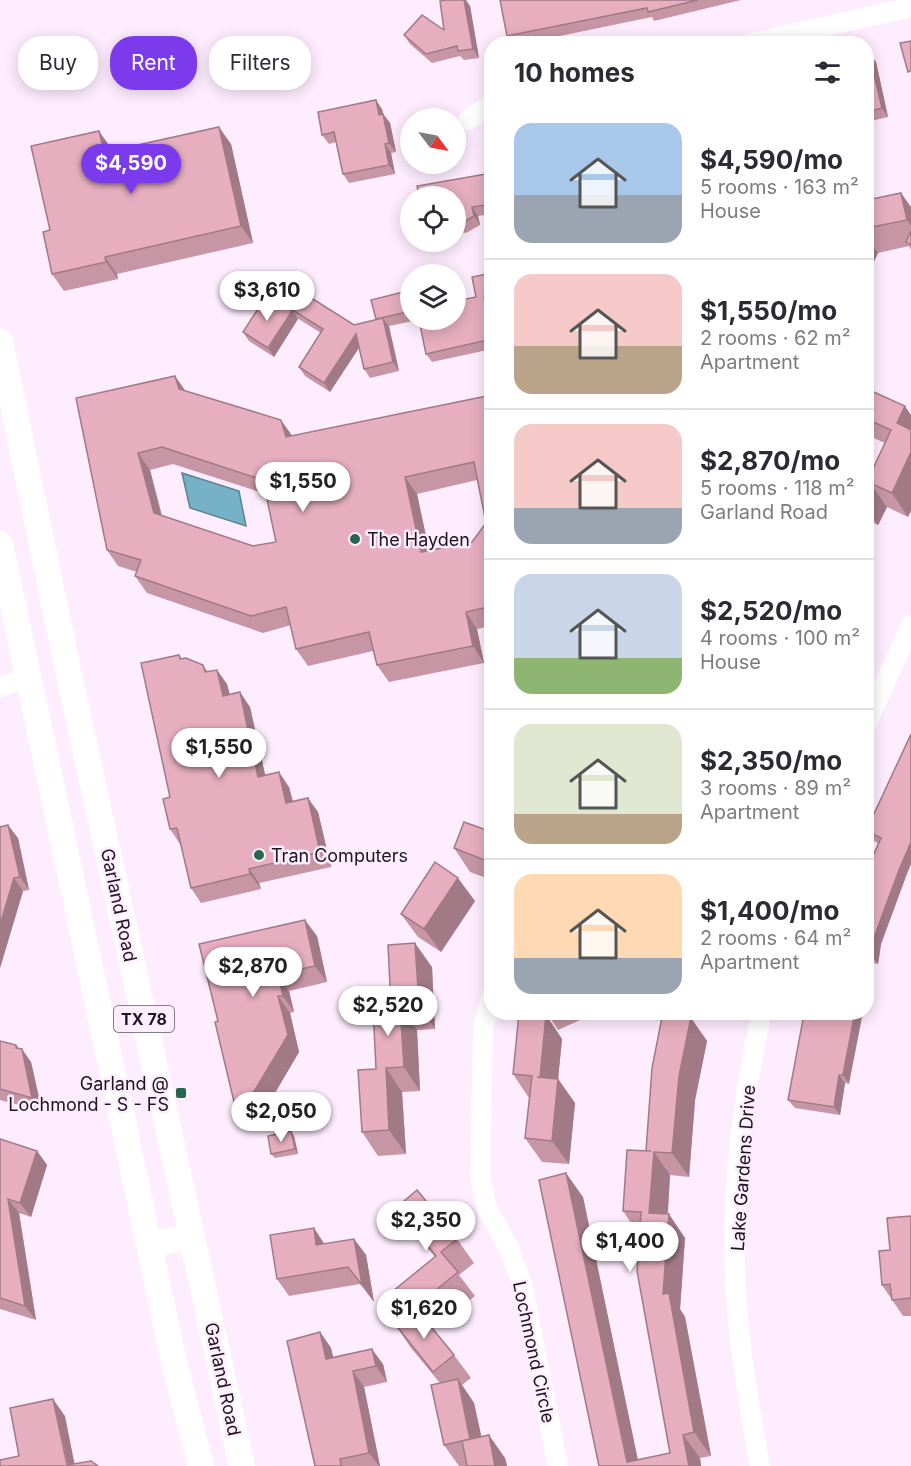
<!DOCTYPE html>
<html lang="en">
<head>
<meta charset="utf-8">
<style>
	body { margin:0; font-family:Inter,sans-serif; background:#f7f7f7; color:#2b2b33; height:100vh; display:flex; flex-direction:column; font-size:22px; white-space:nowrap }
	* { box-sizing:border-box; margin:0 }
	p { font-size:20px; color:#7c7c81 }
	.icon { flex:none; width:33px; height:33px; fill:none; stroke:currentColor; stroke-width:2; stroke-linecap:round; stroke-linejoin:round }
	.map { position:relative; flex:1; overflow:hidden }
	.drawer { position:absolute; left:484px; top:36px; width:390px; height:984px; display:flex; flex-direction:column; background:#fff; border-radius:24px; box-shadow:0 3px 15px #0003 }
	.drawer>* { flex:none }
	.top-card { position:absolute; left:18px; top:36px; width:376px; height:54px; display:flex; gap:12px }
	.needle { width:39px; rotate:122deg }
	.tools { position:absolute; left:400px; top:108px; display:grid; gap:12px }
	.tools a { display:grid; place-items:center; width:66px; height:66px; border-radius:50%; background:#fff; box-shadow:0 3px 15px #0003; font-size:30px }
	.price { position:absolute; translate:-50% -51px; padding:0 14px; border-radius:21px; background:#fff; color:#222; font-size:20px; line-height:39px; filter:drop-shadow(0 2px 3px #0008) }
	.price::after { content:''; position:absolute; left:50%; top:36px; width:18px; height:14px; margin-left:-9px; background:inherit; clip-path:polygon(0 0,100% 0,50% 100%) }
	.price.current { background:#7c3aed; color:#fff }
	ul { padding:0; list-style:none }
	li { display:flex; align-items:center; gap:18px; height:150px; padding:0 30px }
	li+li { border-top:2px solid #e1e1e2 }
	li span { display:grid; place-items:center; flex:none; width:168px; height:120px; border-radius:18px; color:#555 }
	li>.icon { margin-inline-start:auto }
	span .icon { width:72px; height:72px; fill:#fffc; stroke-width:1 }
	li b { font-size:26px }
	h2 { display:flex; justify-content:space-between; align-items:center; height:72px; padding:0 30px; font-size:26px }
	.pill { padding:0 21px; border-radius:24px; background:#fff; box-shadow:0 3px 15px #0003; font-size:21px; line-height:54px }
	.pill.current { background:#7c3aed; color:#fff }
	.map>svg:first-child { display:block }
</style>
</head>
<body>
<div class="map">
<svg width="911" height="1466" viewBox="0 0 911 1466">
	<rect width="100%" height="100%" fill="#feedff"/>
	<!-- water -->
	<polygon fill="#76b1c6" stroke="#5b8293" stroke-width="1.5" points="182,473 239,491 246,526 190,508"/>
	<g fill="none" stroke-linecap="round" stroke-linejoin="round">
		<!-- minor -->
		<g stroke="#fff" stroke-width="20">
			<polyline points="748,44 911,7"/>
			<polyline points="468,120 492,104"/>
			<polyline points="0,687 28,678"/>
			<polyline points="867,723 911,625"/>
			<polyline points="492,994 483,1028 480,1178 488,1211 508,1246 522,1284 558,1466"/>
			<path d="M760,1466C750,1413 741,1361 737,1308C729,1211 740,1107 762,1012"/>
		</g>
		<!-- major -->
		<g stroke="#fff" stroke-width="26">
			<polyline points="0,342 68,670 242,1466"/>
			<polyline points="0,544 174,1362 201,1466"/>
			<polyline points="150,1246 191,1235"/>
		</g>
	</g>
	<!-- wall -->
	<g fill="#c696a4" fill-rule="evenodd">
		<polygon points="500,0 741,0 654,21 652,17 521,44 512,44 507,36"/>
		<polygon points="470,6 479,58 464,60 460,56 432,63 410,44 404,35 444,30"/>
		<polygon points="867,54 876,62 888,117 867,122"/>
		<polygon points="382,109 383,114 390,123 396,152 391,153 395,174 349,183 343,174 336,142 329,144 322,135"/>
		<polygon points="231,144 253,243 117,274 118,279 64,291 52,274 50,230 110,147 117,150"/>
		<polygon points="492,173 492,214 478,216 480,225 466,233 456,231 456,196"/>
		<polygon points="867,200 911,207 911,250 909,246 878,253 867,276"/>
		<polygon points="492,273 492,304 490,305 492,315 492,349 432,362 426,354 476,297"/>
		<polygon points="411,290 411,320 418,320 389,326 399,371 370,378 364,369 359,348 330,392 305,376 299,367 321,333 297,318 298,319 274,357 249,341 243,332 287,308 354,325 376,320"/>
		<polygon points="867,389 905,406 908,517 887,507 878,525 867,520 867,473 870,475 885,443 867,435"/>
		<path d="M186,391L292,436L492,395V626L477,629L484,663L389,682L377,665L373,651L308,666L296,649L291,625L263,633L147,593L135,576L137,572L118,566L107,550L76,398ZM173,464L266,494L276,542L253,546L162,515L150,470ZM477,480L486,523L472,542L429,550L417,494Z"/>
		<polygon points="179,655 182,659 203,665 208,672 227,684 230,694 250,707 265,775 289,787 293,801 318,812 331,867 259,883 261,889 201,903 191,888 181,844 180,844 170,829 170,797"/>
		<polygon points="911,734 905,879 881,944 878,964 873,963 867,987 867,856 872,858 878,843 872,840 867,832 867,829"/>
		<polygon points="492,832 492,880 470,872 454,848"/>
		<polygon points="18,838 29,890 23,891 0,968"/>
		<polygon points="475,901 441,952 418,937 401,914"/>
		<polygon points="317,936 327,982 289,991 294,1012 290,1013 299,1052 259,1120 246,1123 235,1106 218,1021"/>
		<polygon points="432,967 435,1029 417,1030 420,1091 402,1092 406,1154 378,1156 362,1132 391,1006"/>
		<polygon points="546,1012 598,1012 558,1030"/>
		<polygon points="634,1012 693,1012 691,1018 707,1041 695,1100 689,1177 670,1175 668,1214 685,1238 680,1309 685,1317 711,1456 700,1458 701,1466 599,1466 583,1197 638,1460 670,1453 639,1235 623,1211 646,1151 662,1019"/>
		<polygon points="546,1015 562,1039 558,1079 575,1103 569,1164 542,1162 525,1138 529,1098 513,1074"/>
		<polygon points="809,1016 849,1084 845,1083 840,1115 795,1108 788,1100"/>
		<polygon points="0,1041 16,1045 31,1062 42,1111 0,1100"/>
		<polygon points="294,1136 298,1154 275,1158 271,1154"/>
		<polygon points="0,1139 37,1151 47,1165 31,1217 19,1213 36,1320 0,1309"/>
		<polygon points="397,1207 457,1239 474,1263 459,1275 475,1296 433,1329 454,1355 471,1378 462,1385 474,1403 481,1436 505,1458 507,1466 459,1466 444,1445 440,1383 411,1348 395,1324 409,1312 393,1291 435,1257 413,1231"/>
		<polygon points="911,1216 911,1316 903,1316 882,1285 890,1250"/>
		<polygon points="314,1228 324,1244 354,1239 366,1255 374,1302 360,1284 289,1296 277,1279"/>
		<polygon points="320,1332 331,1348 333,1357 383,1364 387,1382 364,1387 380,1466 315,1466"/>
	</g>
	<!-- shaded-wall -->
	<g fill="#a17a86">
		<polygon points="464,0 466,0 470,6 479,58 473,49"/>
		<polygon points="869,53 876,62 888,117 882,108"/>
		<polygon points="376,100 382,109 385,124 379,115"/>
		<polygon points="383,114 390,123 396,152 389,143"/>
		<polygon points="219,127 231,144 253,243 241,226"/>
		<polygon points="99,131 111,148 103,148"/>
		<polygon points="385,144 391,153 395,174 389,165"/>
		<polygon points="901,193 911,207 911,226 907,220"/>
		<polygon points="472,207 478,216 480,225 474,216"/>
		<polygon points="867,237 878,253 867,276"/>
		<polygon points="105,257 117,274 118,279 106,262"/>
		<polygon points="484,296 490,305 492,315 492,332"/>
		<polygon points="292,311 298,319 274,357 268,348"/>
		<polygon points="383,318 389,327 399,371 393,362"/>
		<polygon points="356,334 362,343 330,392 324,383"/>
		<polygon points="175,376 187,393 179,389"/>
		<polygon points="905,406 911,415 911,443 897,423"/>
		<polygon points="281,420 293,437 286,437"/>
		<polygon points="911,452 911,511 908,517 892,493"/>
		<polygon points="138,453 150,470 165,530 154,513"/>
		<polygon points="405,477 417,494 433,569 421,552"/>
		<polygon points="870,483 887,507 878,525 867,509 867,490"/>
		<polygon points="466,612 477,629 484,663 473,646"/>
		<polygon points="217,670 227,684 233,710 223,696"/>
		<polygon points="240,692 250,707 269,792 258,777"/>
		<polygon points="279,772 289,787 296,817 286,803"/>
		<polygon points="308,798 318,812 331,867 320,852"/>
		<polygon points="8,825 18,838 29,890 20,877"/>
		<polygon points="911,842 911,864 905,879 881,944 878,964 872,956 875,935 899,870"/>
		<polygon points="249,869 259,883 261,889 250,874"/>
		<polygon points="14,878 23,891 0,968 0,925"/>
		<polygon points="458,878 475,901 441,952 424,929"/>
		<polygon points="305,920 317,936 327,982 315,966"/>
		<polygon points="415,943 432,967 435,1029 419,1005"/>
		<polygon points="867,954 873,963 867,987"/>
		<polygon points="278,974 289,991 294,1012 283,996"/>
		<polygon points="278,996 290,1013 299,1052 259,1120 247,1103"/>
		<polygon points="400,1006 417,1030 420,1091 404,1067"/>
		<polygon points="680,1012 693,1012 691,1018 707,1041 695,1100 689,1177 672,1153 679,1076 689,1025"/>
		<polygon points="855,1012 863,1012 849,1084 843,1075"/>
		<polygon points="546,1015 562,1039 556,1099 558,1079 575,1103 569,1164 552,1141 540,1077"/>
		<polygon points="16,1045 24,1056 22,1049 31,1062 42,1111 32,1098 16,1048"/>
		<polygon points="386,1068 402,1092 406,1154 389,1130"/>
		<polygon points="839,1075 845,1083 840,1115 834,1107"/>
		<polygon points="291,1131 294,1136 298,1154 295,1149"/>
		<polygon points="37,1151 47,1165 31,1217 20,1203"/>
		<polygon points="654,1152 670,1175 666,1236 649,1213"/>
		<polygon points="566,1173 583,1197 639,1466 627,1462"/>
		<polygon points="8,1199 19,1213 36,1320 25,1306"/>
		<polygon points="669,1214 685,1238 680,1309 685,1317 711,1456 694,1432 663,1294"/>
		<polygon points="314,1228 325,1245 316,1245"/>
		<polygon points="354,1239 366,1255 374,1302 362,1285"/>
		<polygon points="320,1332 331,1348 337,1374 326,1359"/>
		<polygon points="372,1349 383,1364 387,1382 376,1366"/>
		<polygon points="353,1371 364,1387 380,1466 379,1466 369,1453"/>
		<polygon points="458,1379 474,1403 487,1462 470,1439"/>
		<polygon points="53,1399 65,1416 75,1466 68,1466"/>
		<polygon points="489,1435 505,1458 507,1466 495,1466"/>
		<polygon points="683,1435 700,1458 701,1466 689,1466"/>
	</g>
	<!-- building -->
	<g fill="#e6aebf" stroke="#a17a86" stroke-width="1.5" fill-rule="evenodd">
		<polygon points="446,0 464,0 473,49 458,51 457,46 426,54 404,35 422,15 444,30 440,1"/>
		<polygon points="500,0 698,0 648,12 647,8 507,36"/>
		<polygon points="911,41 911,71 908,72 900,43"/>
		<polygon points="869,53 882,108 867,112 867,54"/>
		<polygon points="376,100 379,115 383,114 389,143 385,144 389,165 343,174 334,132 322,135 318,112"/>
		<polygon points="219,127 241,226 105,257 106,262 52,274 43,232 50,230 31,146 99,131 103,148 114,146 115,150"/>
		<polygon points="492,173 492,204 472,207 474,216 460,224 456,224 456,196 419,196 417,186"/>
		<polygon points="901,193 907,220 867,228 867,200"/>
		<polygon points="911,231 911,245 906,242"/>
		<polygon points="492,273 492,294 484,296 492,332 492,339 426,354 419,320 456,320 456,301 476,297 472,277"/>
		<polygon points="297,289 354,325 383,318 393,362 364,369 356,334 324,383 299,367 323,329 286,306"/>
		<polygon points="411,290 411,311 376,319 371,300"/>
		<polygon points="267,295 292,311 268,348 243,332"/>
		<path d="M175,376L179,389L281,420L286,437L492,395V606L466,612L473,646L377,665L369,632L296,649L286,607L251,616L135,576L141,560L107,550L76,398ZM162,447L263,480L276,542L253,546L154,513L138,453ZM474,462L486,523L472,542L421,552L405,477Z"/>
		<polygon points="867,389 905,406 897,423 911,430 911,452 892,493 870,483 867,490 867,473 870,475 891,430 867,419"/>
		<polygon points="179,655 180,659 186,658 203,665 205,672 217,670 223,696 240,692 258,777 279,772 286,803 308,798 320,852 249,869 250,874 191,888 177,828 170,829 163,799 170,797 141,663"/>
		<polygon points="911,734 911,842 899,870 875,935 872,956 867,955 867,856 872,858 881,838 867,831 867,829"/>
		<polygon points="464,822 492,832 492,863 454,848"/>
		<polygon points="8,825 20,877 14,878 0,925 0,827"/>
		<polygon points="435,862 458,878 424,929 401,914"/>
		<polygon points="305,920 315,966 278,974 283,996 278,996 288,1035 247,1103 235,1106 215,1022 218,1021 199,944"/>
		<polygon points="415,943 419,1005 400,1006 404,1067 386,1068 389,1130 362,1132 358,1070 376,1069 373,1007 391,1006 388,945"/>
		<polygon points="663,1012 691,1017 679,1076 672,1153 654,1152 649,1213 669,1214 663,1294 669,1293 694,1432 683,1435 689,1466 599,1466 539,1180 566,1173 627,1462 670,1453 637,1271 641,1212 623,1211 627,1150 651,1151 646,1151 652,1068"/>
		<polygon points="810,1012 855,1012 843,1075 839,1075 834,1107 788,1100 804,1014 809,1016"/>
		<polygon points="519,1013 546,1015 540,1077 537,1077 558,1079 552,1141 525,1138 532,1076 513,1074"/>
		<polygon points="0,1041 16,1045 16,1048 22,1049 32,1098 0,1089"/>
		<polygon points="291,1131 295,1149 271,1154 268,1136"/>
		<polygon points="0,1139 37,1151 20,1203 8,1199 25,1306 0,1298"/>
		<polygon points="417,1190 457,1239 441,1252 458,1272 410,1311 393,1291 436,1256 397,1207"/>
		<polygon points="911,1216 911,1298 892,1300 890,1284 882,1285 879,1251 890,1250 887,1218"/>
		<polygon points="314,1228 316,1245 354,1239 362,1285 348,1267 277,1279 270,1235"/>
		<polygon points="415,1307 454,1355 433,1372 395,1324"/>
		<polygon points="320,1332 326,1359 372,1349 376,1366 353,1371 369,1453 340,1459 341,1466 315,1466 287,1341"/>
		<polygon points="458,1379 470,1439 444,1445 431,1385"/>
		<polygon points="53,1399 67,1465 91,1461 98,1466 0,1466 0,1460 19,1456 10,1408"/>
		<polygon points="489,1435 495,1466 467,1466 462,1441"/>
	</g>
	<!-- markers -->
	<g fill="#286652" stroke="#feedff" stroke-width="2">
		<circle cx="355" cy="539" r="6"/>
		<circle cx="259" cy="855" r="6"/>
		<rect x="175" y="1087" width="12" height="12" rx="3"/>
	</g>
	<g text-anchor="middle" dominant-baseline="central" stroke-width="5" stroke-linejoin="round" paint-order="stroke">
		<!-- shield labels -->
		<rect fill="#feedff" stroke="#605660" stroke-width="1.5" x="114" y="1006" width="60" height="26" rx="4.5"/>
		<g font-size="16" font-weight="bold" fill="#1c151c">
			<text x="144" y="1019">TX 78</text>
		</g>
		<!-- poi labels -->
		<g font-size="18" fill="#1c151c" stroke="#feedff" text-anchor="start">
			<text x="367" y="539">The Hayden</text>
			<text x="271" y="855">Tran Computers</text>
			<text x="169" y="1083" text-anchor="end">Garland @<tspan x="169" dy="21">Lochmond - S - FS</tspan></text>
		</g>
		<!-- street labels -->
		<g font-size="18" fill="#1c151c" stroke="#feedff">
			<text transform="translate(119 905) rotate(78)">Garland Road</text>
			<text transform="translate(743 1168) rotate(-86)">Lake Gardens Drive</text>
			<text transform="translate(534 1352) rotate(78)">Lochmond Circle</text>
			<text transform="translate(223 1379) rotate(78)">Garland Road</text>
		</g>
	</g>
</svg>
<div class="tools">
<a><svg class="needle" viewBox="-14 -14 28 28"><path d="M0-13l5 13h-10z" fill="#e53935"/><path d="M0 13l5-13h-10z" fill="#7c7c81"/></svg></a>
<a><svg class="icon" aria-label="locate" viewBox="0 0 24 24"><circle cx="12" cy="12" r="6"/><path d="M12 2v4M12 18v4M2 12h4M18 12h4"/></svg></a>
<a><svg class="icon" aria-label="layers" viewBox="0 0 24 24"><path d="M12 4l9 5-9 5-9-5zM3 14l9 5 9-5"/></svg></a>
</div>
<b class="price current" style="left:131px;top:195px">$4,590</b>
<b class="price" style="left:267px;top:322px">$3,610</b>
<b class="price" style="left:303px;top:513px">$1,550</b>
<b class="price" style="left:219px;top:779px">$1,550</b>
<b class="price" style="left:253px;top:998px">$2,870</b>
<b class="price" style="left:388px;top:1037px">$2,520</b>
<b class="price" style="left:281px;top:1143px">$2,050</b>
<b class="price" style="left:426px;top:1252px">$2,350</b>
<b class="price" style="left:630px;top:1273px">$1,400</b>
<b class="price" style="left:424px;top:1340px">$1,620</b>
<div class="top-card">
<a class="pill">Buy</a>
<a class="pill current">Rent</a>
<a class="pill">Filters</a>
</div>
<section class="drawer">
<h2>10 homes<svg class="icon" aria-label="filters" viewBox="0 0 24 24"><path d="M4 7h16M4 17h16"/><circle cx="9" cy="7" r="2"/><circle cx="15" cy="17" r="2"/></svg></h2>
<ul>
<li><span style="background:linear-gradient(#a9c7e8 60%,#9aa5b1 0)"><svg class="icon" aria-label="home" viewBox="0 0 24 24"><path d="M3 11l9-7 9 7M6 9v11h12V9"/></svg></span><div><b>$4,590/mo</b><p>5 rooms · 163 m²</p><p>House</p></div></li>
<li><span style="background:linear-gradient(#f6c9c9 60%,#b9a48a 0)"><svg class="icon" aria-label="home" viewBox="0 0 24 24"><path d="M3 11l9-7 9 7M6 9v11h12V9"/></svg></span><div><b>$1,550/mo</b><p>2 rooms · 62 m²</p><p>Apartment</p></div></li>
<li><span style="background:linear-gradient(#f6c9c9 70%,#9aa5b1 0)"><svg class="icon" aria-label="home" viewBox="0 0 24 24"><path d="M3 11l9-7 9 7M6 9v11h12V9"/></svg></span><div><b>$2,870/mo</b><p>5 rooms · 118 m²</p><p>Garland Road</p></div></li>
<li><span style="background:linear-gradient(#c9d6e8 70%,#8fb573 0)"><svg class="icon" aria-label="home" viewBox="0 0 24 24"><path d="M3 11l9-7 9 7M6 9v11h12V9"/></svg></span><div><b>$2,520/mo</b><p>4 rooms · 100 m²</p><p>House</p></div></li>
<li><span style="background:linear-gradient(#dfe7d0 75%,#b9a48a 0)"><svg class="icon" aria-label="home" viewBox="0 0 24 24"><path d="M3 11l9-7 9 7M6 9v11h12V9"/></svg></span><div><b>$2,350/mo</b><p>3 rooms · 89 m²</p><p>Apartment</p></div></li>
<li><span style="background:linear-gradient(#ffd9b3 70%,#9aa5b1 0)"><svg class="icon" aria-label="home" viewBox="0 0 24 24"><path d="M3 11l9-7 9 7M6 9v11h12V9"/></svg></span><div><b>$1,400/mo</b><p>2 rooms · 64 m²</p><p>Apartment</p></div></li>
</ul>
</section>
</div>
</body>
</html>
